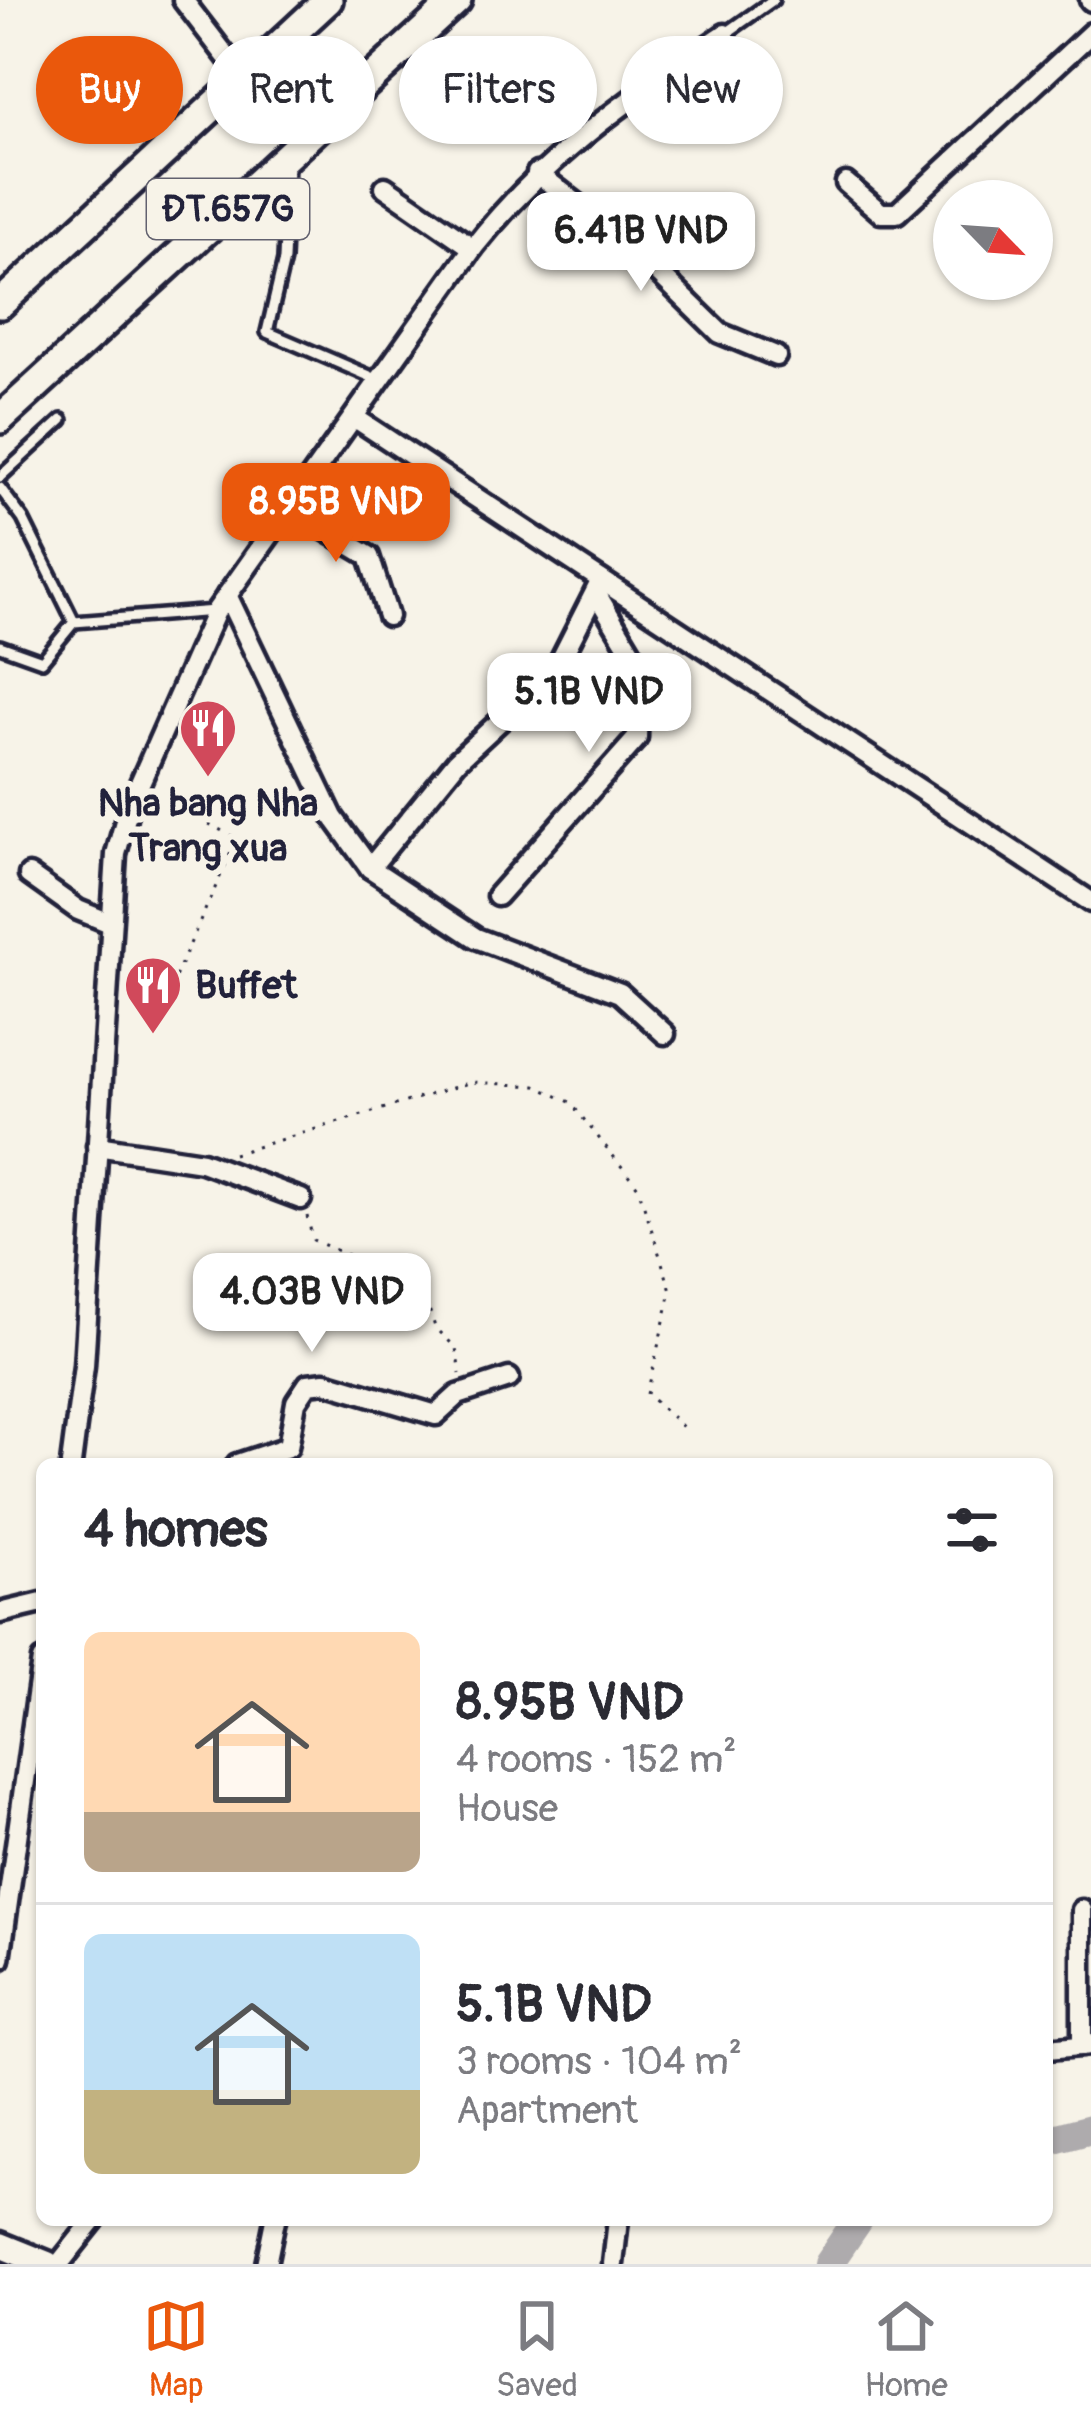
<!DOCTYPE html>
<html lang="en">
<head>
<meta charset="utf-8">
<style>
	body { margin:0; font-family:Pangolin,sans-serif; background:#f2f2f3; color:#2b2b33; height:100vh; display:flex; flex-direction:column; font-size:45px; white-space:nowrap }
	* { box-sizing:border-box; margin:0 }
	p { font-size:39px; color:#7c7c81 }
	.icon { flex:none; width:66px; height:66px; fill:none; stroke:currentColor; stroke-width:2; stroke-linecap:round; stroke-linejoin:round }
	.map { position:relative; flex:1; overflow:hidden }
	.details { position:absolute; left:36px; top:1458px; width:1017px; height:768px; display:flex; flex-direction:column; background:#fff; border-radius:18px; box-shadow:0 3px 9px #0004 }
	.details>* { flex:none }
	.top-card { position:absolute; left:36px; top:36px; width:1020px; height:108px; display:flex; gap:24px }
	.needle { width:78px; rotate:115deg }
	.controls { position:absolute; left:933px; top:180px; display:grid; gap:24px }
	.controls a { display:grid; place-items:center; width:120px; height:120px; border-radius:50%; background:#fff; box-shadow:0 3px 9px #0004; font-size:60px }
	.price { position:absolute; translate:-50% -102px; padding:0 27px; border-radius:24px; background:#fff; color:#222; font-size:39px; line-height:78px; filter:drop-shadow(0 3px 6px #0008) }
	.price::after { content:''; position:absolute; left:50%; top:72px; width:36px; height:27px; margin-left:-18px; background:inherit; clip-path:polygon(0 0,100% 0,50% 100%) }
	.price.active { background:#ea580c; color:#fff }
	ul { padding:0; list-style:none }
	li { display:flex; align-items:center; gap:36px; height:300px; padding:0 48px }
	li+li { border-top:3px solid #e1e1e2 }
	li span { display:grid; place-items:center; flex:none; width:336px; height:240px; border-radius:18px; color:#555 }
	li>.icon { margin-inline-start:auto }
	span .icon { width:144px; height:144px; fill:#fffc; stroke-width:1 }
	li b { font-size:51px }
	h2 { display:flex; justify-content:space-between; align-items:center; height:144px; padding:0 48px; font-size:51px }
	.pill { padding:0 42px; border-radius:54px; background:#fff; box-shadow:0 3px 9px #0004; font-size:42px; line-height:108px }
	.pill.active { background:#ea580c; color:#fff }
	.tab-bar { display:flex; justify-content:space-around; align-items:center; height:168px; border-top:3px solid #e1e1e2; background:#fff; font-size:33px; color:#7c7c81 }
	.tab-bar a { display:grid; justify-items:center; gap:6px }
	.tab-bar .active { color:#ea580c }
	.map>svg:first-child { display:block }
</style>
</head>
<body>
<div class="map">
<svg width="1091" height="2264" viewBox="0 0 1091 2264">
	<rect width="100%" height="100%" fill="#f7f3e8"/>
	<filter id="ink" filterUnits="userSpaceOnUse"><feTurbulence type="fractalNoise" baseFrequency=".00833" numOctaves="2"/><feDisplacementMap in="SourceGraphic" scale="24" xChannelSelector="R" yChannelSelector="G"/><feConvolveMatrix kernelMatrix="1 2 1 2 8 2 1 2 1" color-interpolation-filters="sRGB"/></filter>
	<g filter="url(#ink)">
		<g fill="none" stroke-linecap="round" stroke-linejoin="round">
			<!-- river -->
			<g stroke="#aeabad" stroke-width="30">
				<polyline points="1047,2141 1091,2129"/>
				<polyline points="828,2264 858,2220"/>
			</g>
			<!-- lane casing -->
			<g stroke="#22223b" stroke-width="18">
				<g id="lane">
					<polyline points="725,34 773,0"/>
					<polyline points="288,165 284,260 267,332 381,381"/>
					<polyline points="0,477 62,420"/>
					<polyline points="0,488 23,519 74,622 215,611"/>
					<polyline points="0,646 42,661 74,622"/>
				</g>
			</g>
			<!-- street casing -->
			<g stroke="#22223b" stroke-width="27">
				<g id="street">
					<polyline points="183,0 243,78"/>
					<polyline points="1090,0 1091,1"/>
					<polyline points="537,173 628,243 720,333 776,356"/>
					<polyline points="846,183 881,213 897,213 1091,33"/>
					<polyline points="385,187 473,248"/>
					<polyline points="355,418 1091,902"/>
					<polyline points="290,509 369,556 388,616"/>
					<polyline points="227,595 333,817 370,868 476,938 620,993 665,1034"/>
					<polyline points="370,868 457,761 556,669 601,580"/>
					<polyline points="29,875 78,910 110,923"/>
					<polyline points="497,896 637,738 639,665 596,593"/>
					<polyline points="97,1146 202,1162 301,1199"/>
					<path d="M71,1464L84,1366L116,854L128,810L216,611L473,248C547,154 628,100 725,34"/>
					<polyline points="237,1464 288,1447 296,1402 308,1384 325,1382 436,1415 458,1395 509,1378"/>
					<polyline points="0,1613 42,1603"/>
					<polyline points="0,1959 42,1660"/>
					<polyline points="1082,2046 1082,1910"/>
					<polyline points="1047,2049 1090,2045"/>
					<polyline points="59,2264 94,2220"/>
					<polyline points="266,2264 275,2220"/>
					<polyline points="613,2264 618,2220"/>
				</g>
			</g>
			<!-- secondary casing -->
			<g stroke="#22223b" stroke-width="33">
				<polyline id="secondary" points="0,2245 47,2264"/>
			</g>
			<!-- primary casing -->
			<g stroke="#22223b" stroke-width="36">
				<g id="primary">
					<polyline points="0,304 328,0"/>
					<polyline points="0,419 457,0"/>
				</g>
			</g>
			<!-- path -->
			<g stroke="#22223b" stroke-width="3" stroke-dasharray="3 9" stroke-linecap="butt">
				<polyline points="156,795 237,839 159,1013"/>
				<polyline points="233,1154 472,1082 536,1086 570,1102 638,1187 671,1291 647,1394 685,1429"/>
				<polyline points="307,1216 313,1240 422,1288 435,1327 456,1348 460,1374"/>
			</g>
			<!-- lane -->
			<use href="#lane" stroke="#f7f3e8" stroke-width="9"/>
			<!-- street -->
			<use href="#street" stroke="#f7f3e8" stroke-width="18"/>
			<!-- secondary -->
			<use href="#secondary" stroke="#f7f3e8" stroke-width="24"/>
			<!-- primary -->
			<use href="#primary" stroke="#f7f3e8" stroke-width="27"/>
		</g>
	</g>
	<!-- icons -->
	<defs>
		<g id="restaurant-pin" transform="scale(3)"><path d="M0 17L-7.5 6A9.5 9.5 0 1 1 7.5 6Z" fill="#d1495b" stroke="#f7f3e8"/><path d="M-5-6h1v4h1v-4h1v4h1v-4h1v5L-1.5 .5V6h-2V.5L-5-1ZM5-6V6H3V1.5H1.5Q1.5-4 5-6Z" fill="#fff"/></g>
	</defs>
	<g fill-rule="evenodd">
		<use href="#restaurant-pin" x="208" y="728"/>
		<use href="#restaurant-pin" x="153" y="985"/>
	</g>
	<g text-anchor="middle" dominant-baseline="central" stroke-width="12" stroke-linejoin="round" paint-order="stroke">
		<!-- shield labels -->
		<rect fill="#f7f3e8" stroke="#62616f" stroke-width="3" x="147" y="179" width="162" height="60" rx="9"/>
		<g font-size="36" font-weight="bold" fill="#22223b">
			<text x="228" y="209">ĐT.657G</text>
		</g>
		<!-- poi labels -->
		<g font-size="39" font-weight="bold" fill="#22223b" stroke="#f7f3e8">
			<text x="208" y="803">Nha bang Nha<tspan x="208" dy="45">Trang xua</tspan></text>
			<text x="195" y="985" text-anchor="start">Buffet</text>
		</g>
	</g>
</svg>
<div class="controls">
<a><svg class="needle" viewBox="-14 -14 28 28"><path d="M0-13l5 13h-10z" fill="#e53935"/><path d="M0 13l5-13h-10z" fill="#7c7c81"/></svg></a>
</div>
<b class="price" style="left:641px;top:294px">6.41B VND</b>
<b class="price active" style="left:336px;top:565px">8.95B VND</b>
<b class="price" style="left:589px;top:755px">5.1B VND</b>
<b class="price" style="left:312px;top:1355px">4.03B VND</b>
<div class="top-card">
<a class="pill active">Buy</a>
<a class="pill">Rent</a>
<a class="pill">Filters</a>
<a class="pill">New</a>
</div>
<section class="details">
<h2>4 homes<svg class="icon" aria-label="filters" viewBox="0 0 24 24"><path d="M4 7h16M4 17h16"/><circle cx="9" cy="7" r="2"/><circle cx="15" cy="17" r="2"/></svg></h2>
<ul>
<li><span style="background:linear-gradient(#ffd9b3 75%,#b9a48a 0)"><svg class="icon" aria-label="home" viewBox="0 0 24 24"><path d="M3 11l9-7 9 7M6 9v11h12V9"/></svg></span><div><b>8.95B VND</b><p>4 rooms · 152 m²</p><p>House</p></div></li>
<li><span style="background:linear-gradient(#bfe0f5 65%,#c2b280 0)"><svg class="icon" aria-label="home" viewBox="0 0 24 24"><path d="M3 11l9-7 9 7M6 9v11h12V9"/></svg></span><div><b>5.1B VND</b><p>3 rooms · 104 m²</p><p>Apartment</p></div></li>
</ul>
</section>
</div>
<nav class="tab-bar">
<a class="active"><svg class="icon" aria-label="map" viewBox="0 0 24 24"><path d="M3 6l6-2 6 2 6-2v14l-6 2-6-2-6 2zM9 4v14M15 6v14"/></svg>Map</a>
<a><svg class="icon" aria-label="saved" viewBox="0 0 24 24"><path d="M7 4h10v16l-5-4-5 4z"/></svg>Saved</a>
<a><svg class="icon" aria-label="home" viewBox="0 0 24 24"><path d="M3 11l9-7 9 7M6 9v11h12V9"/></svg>Home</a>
</nav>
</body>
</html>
